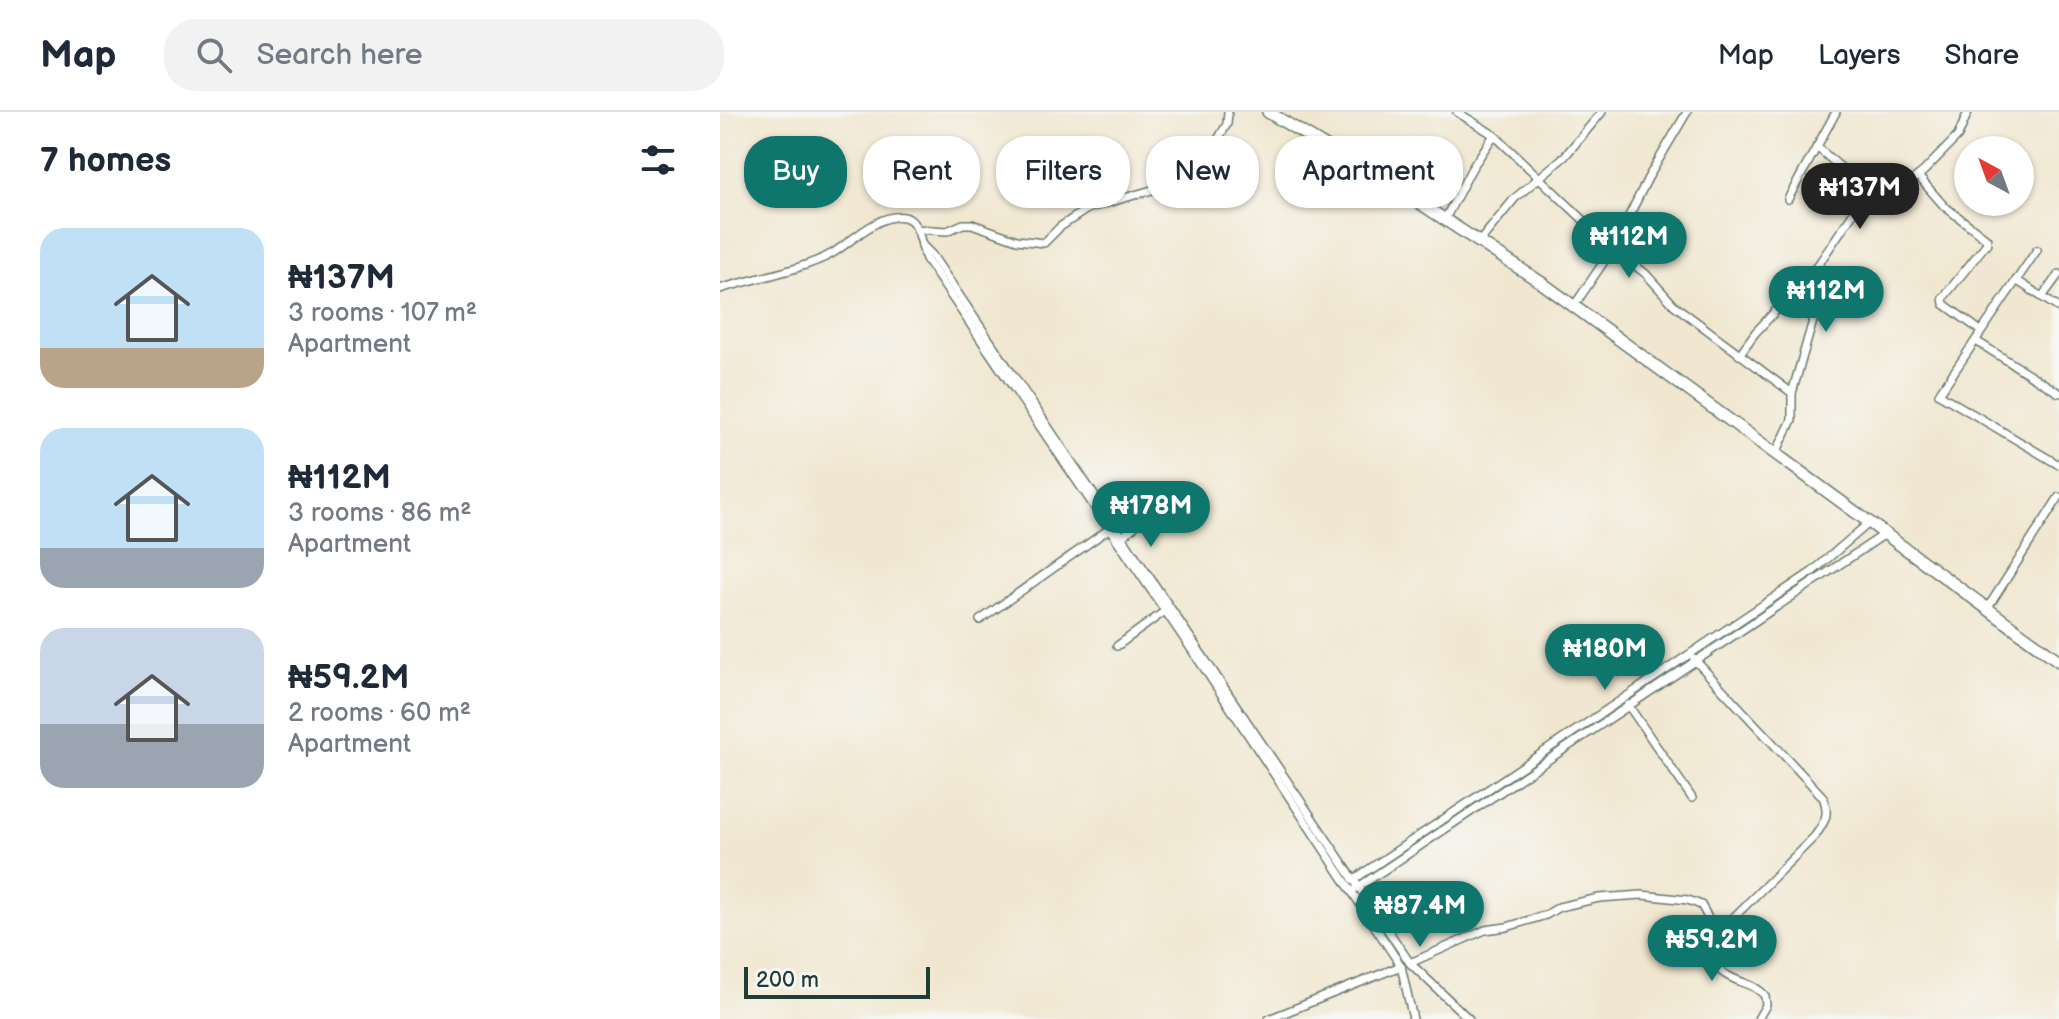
<!DOCTYPE html>
<html lang="en">
<head>
<meta charset="utf-8">
<style>
	body { margin:0; font-family:"Balsamiq Sans",sans-serif; background:#f2f2f3; color:#1f2937; height:100vh; display:flex; flex-direction:column; font-size:30px; white-space:nowrap }
	* { box-sizing:border-box; margin:0 }
	p { font-size:26px; color:#747a83 }
	.icon { flex:none; width:44px; height:44px; fill:none; stroke:currentColor; stroke-width:2; stroke-linecap:round; stroke-linejoin:round }
	.map { position:relative; flex:1; overflow:hidden }
	.side { display:flex; flex-direction:column; background:#fff; width:720px }
	.side>* { flex:none }
	.hud { position:absolute; left:24px; top:24px; width:760px; height:72px; display:flex; gap:16px }
	.needle { width:52px; rotate:319deg }
	.tools { position:absolute; left:1234px; top:24px; display:grid; gap:16px }
	.tools a { display:grid; place-items:center; width:80px; height:80px; border-radius:50%; background:#fff; box-shadow:0 2px 6px #0004; font-size:40px }
	.scale { position:absolute; left:24px; bottom:20px; width:186px; box-sizing:border-box; padding-left:8px; border:4px solid #1f3d34; border-top:0; font-size:22px; line-height:28px; white-space:nowrap; color:#1f3d34; -webkit-text-stroke:6px #f6f6f2; paint-order:stroke }
	.price { position:absolute; translate:-50% -68px; padding:0 18px; border-radius:28px; background:#0f766e; color:#fff; font-size:26px; line-height:52px; filter:drop-shadow(0 2px 4px #0008) }
	.price::after { content:''; position:absolute; left:50%; top:48px; width:24px; height:18px; margin-left:-12px; background:inherit; clip-path:polygon(0 0,100% 0,50% 100%) }
	.price.active { background:#222; color:#fff }
	ul { padding:0; list-style:none }
	li { display:flex; align-items:center; gap:24px; height:200px; padding:0 40px }
	li span { display:grid; place-items:center; flex:none; width:224px; height:160px; border-radius:24px; color:#555 }
	li>.icon { margin-inline-start:auto }
	span .icon { width:96px; height:96px; fill:#fffc; stroke-width:1 }
	li b { font-size:34px }
	h2 { display:flex; justify-content:space-between; align-items:center; height:96px; padding:0 40px; font-size:34px }
	.pill { padding:0 28px; border-radius:32px; background:#fff; box-shadow:0 2px 6px #0004; font-size:28px; line-height:72px }
	.pill.active { background:#0f766e; color:#fff }
	header { display:flex; align-items:center; gap:48px; box-sizing:border-box; height:112px; padding:0 40px; background:#fff; border-bottom:2px solid #e0e1e3 }
	header strong { font-size:38px }
	nav { display:flex; gap:44px; margin-inline-start:auto; font-size:28px }
	.search { width:560px; height:72px; background:#f2f2f3; display:flex; align-items:center; gap:20px; box-sizing:border-box; padding:0 28px; border-radius:32px; color:#747a83; font-size:30px }
	main { display:flex; flex:1; min-height:0 }
	.map>svg:first-child { display:block }
</style>
</head>
<body>
<header>
<strong>Map</strong>
<div class="search"><svg class="icon" aria-label="search" viewBox="0 0 24 24"><circle cx="10" cy="10" r="6"/><path d="M15 15l6 6"/></svg>Search here</div>
<nav><a>Map</a><a>Layers</a><a>Share</a></nav>
</header>
<main>
<section class="side">
<h2>7 homes<svg class="icon" aria-label="filters" viewBox="0 0 24 24"><path d="M4 7h16M4 17h16"/><circle cx="9" cy="7" r="2"/><circle cx="15" cy="17" r="2"/></svg></h2>
<ul>
<li><span style="background:linear-gradient(#bfe0f5 75%,#b9a48a 0)"><svg class="icon" aria-label="home" viewBox="0 0 24 24"><path d="M3 11l9-7 9 7M6 9v11h12V9"/></svg></span><div><b>₦137M</b><p>3 rooms · 107 m²</p><p>Apartment</p></div></li>
<li><span style="background:linear-gradient(#bfe0f5 75%,#9aa5b1 0)"><svg class="icon" aria-label="home" viewBox="0 0 24 24"><path d="M3 11l9-7 9 7M6 9v11h12V9"/></svg></span><div><b>₦112M</b><p>3 rooms · 86 m²</p><p>Apartment</p></div></li>
<li><span style="background:linear-gradient(#c9d6e8 60%,#9aa5b1 0)"><svg class="icon" aria-label="home" viewBox="0 0 24 24"><path d="M3 11l9-7 9 7M6 9v11h12V9"/></svg></span><div><b>₦59.2M</b><p>2 rooms · 60 m²</p><p>Apartment</p></div></li>
</ul>
</section>
<div class="map">
<svg width="1339" height="907" viewBox="0 0 1339 907">
	<rect width="100%" height="100%" fill="#f6f6f2"/>
	<filter id="ink" filterUnits="userSpaceOnUse"><feTurbulence type="fractalNoise" baseFrequency=".0125" numOctaves="2"/><feDisplacementMap in="SourceGraphic" scale="16" xChannelSelector="R" yChannelSelector="G"/><feConvolveMatrix kernelMatrix="1 2 1 2 8 2 1 2 1" color-interpolation-filters="sRGB"/></filter>
	<filter id="wash" filterUnits="userSpaceOnUse"><feTurbulence type="fractalNoise" baseFrequency=".006" numOctaves="4" result="noise"/><feDisplacementMap in="SourceGraphic" scale="32" xChannelSelector="R" yChannelSelector="G"/><feGaussianBlur stdDeviation="1.8" result="paint"/><feColorMatrix in="noise" values="0 0 0 0 0 0 0 0 0 0 0 0 0 0 0 0 0 1.4 0 .05"/><feComposite in="paint" operator="in"/></filter>
	<g filter="url(#wash)">
		<rect width="100%" height="100%" fill="#f1e7d0"/>
	</g>
	<g filter="url(#ink)">
		<g fill="none" stroke-linecap="round" stroke-linejoin="round">
			<!-- minor casing -->
			<g stroke="#68786b" stroke-width="10">
				<g id="minor">
					<polyline points="737,0 774,23 893,136 926,162 954,193 1072,281 1072,308 1056,341"/>
					<polyline points="1098,36 1140,72 1156,81 1162,88"/>
					<polyline points="1198,64 1224,94 1267,127 1267,131 1223,186 1224,192 1261,219"/>
					<polyline points="1068,87 1116,0"/>
					<polyline points="725,107 752,56 774,23"/>
					<polyline points="197,117 227,119 243,112 252,112 297,128 324,131 340,115 367,97 476,65 507,12 508,0"/>
					<polyline points="760,129 795,86 845,44 882,0"/>
					<polyline points="202,133 212,143 690,851 749,907"/>
					<polyline points="1317,138 1219,282 1339,353"/>
					<polyline points="1296,168 1339,196"/>
					<path d="M0,177C32,167 86,157 113,141C132,129 159,101 184,105C200,108 201,135 206,147L482,553L681,854L693,907"/>
					<polyline points="1322,185 1339,162"/>
					<polyline points="854,194 893,136 928,66 967,0"/>
					<polyline points="1256,229 1339,281"/>
					<polyline points="1019,243 1035,221 1098,153 1133,101 1149,89 1171,86 1204,59 1238,24 1248,0"/>
					<polyline points="1072,281 1097,195 1095,157"/>
					<polyline points="403,424 460,377"/>
					<polyline points="1267,497 1339,385"/>
					<polyline points="260,508 389,417"/>
					<polyline points="397,534 445,499"/>
					<path d="M974,547L1103,685C1110,702 1105,710 1095,724L992,827"/>
					<polyline points="908,593 972,686"/>
					<polyline points="633,768 1092,460 1150,410"/>
					<polyline points="637,776 1165,422"/>
					<path d="M690,851L765,818L787,815L826,803L839,795L879,786L922,783L968,788L981,793C986,801 990,808 991,817C994,833 988,845 1001,859C1014,871 1034,870 1045,884L1046,893L1038,907"/>
					<polyline points="549,907 681,854"/>
				</g>
			</g>
			<!-- primary casing -->
			<g stroke="#68786b" stroke-width="14">
				<polyline id="primary" points="548,0 701,92 822,171 1339,549"/>
			</g>
			<!-- minor -->
			<use href="#minor" stroke="#fff" stroke-width="7"/>
			<!-- primary -->
			<use href="#primary" stroke="#fff" stroke-width="11"/>
		</g>
	</g>
</svg>
<div class="tools">
<a><svg class="needle" viewBox="-14 -14 28 28"><path d="M0-13l5 13h-10z" fill="#e53935"/><path d="M0 13l5-13h-10z" fill="#747a83"/></svg></a>
</div>
<div class="scale">200 m</div>
<b class="price active" style="left:1140px;top:119px">₦137M</b>
<b class="price" style="left:909px;top:168px">₦112M</b>
<b class="price" style="left:1106px;top:222px">₦112M</b>
<b class="price" style="left:431px;top:437px">₦178M</b>
<b class="price" style="left:885px;top:580px">₦180M</b>
<b class="price" style="left:700px;top:837px">₦87.4M</b>
<b class="price" style="left:992px;top:871px">₦59.2M</b>
<div class="hud">
<a class="pill active">Buy</a>
<a class="pill">Rent</a>
<a class="pill">Filters</a>
<a class="pill">New</a>
<a class="pill">Apartment</a>
</div>
</div>
</main>
</body>
</html>
